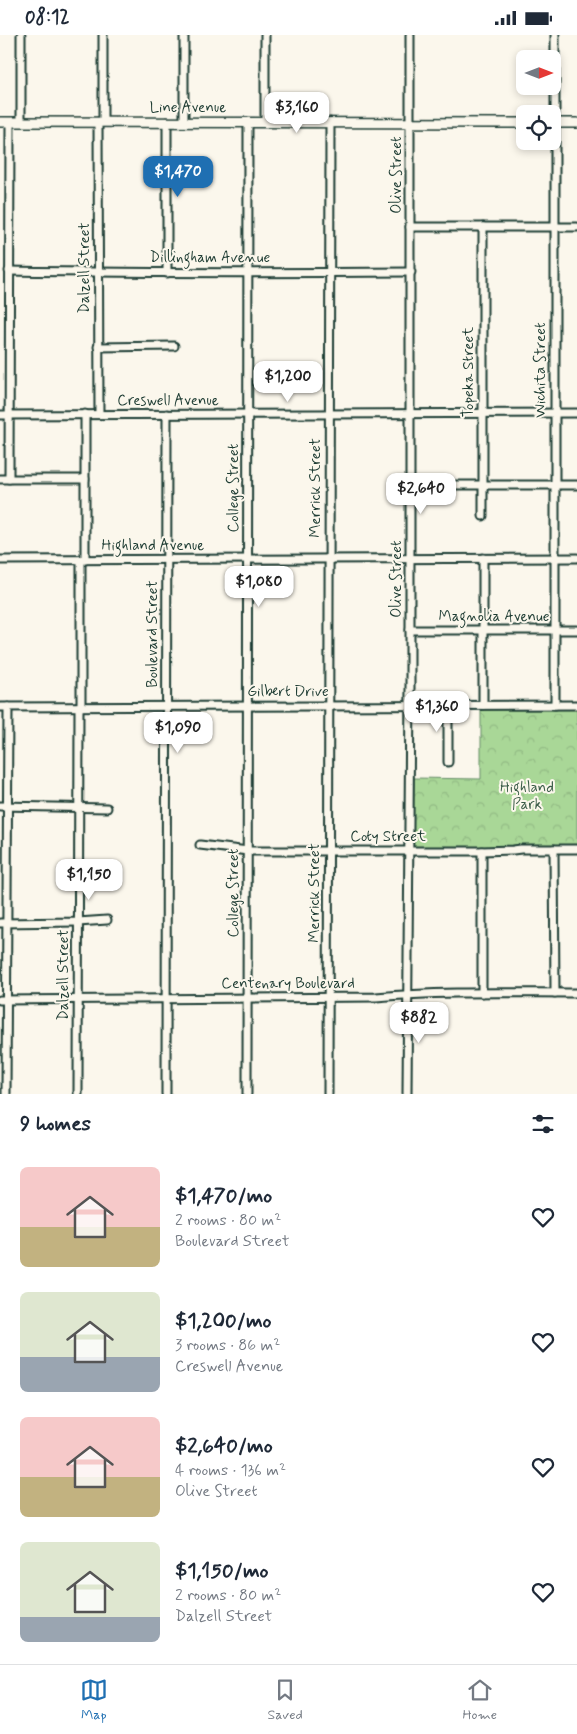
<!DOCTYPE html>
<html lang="en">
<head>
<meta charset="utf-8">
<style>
	body { margin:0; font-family:Mynerve,sans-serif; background:#f6f6f7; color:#1f2937; height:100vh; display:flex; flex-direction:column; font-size:19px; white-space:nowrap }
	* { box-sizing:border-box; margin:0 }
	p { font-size:16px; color:#747a83 }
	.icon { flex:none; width:28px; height:28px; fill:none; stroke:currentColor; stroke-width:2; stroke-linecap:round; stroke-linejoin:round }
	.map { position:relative; height:1059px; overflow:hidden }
	.sheet { display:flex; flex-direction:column; background:#fff; flex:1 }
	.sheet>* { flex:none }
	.needle { width:32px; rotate:90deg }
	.tools { position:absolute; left:516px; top:15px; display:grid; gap:10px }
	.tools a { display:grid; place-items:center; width:45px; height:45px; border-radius:8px; background:#fff; box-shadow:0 2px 8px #0003; font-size:25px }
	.price { position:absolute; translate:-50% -42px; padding:0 11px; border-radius:10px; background:#fff; color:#222; font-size:16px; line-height:32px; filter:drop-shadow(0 1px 2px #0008) }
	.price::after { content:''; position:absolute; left:50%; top:30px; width:15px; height:11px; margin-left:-8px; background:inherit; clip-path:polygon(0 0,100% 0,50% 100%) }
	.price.selected { background:#1f6fb2; color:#fff }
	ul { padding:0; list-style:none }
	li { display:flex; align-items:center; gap:15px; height:125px; padding:0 20px }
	li span { display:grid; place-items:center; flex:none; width:140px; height:100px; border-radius:8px; color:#555 }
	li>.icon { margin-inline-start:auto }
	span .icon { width:60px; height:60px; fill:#fffc; stroke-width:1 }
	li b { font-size:21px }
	h2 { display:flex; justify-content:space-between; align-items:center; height:60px; padding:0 20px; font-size:21px }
	.status { display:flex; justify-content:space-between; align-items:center; height:35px; padding:0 25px; background:#fff; direction:ltr }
	.status svg { height:14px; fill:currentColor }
	.dock { display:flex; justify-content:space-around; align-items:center; height:70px; border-top:1px solid #e0e1e3; background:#fff; font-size:14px; color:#747a83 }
	.dock a { display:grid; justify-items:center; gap:2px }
	.dock .selected { color:#1f6fb2 }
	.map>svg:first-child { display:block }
</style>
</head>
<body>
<div class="status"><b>08:12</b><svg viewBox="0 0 49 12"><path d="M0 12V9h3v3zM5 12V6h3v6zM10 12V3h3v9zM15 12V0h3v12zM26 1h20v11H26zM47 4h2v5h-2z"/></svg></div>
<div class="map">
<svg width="577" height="1059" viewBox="0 0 577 1059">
	<defs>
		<pattern id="park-crowns" width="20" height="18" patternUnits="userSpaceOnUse" patternTransform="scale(1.25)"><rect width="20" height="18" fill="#a9d797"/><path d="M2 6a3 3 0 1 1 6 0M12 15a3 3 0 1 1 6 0" fill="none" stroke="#91b983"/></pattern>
	</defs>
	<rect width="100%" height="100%" fill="#fbf7ec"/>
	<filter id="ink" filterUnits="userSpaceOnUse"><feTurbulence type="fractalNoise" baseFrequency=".02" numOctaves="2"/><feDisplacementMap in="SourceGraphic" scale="10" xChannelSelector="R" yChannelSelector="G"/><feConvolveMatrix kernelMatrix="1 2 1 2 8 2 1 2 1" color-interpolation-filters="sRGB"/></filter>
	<g filter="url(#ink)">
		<!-- park -->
		<polygon fill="url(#park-crowns)" stroke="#648a66" points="577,672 577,813 413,813 414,743 481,744 481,673"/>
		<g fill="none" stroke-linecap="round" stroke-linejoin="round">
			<!-- minor casing -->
			<g stroke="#1f3d34" stroke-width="11">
				<g id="minor">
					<polyline points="103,0 103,87"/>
					<polyline points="21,87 21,0"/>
					<polyline points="98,87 99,379"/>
					<polyline points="167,87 167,238"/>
					<polyline points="184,87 184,0"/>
					<polyline points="265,87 265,0"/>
					<polyline points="410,192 577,192"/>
					<path d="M9,236C143,238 277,238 411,237"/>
					<polyline points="98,312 174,311"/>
					<polyline points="85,379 85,525"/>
					<polyline points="0,380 577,378"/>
					<polyline points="0,444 85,444"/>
					<polyline points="9,444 10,87"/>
					<polyline points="411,450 577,450"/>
					<polyline points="483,481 483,192"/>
					<polyline points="483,523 483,670"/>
					<polyline points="0,525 577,523"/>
					<polyline points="410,595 577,595"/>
					<polyline points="448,670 448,727"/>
					<polyline points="555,670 555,0"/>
					<polyline points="0,672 577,670"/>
					<polyline points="81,672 81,525"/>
					<polyline points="0,771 107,773"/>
					<polyline points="200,810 248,816 482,816 513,815 521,814 577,814"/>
					<polyline points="554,814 555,958"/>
					<polyline points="482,816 482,958"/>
					<polyline points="0,888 78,887 107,885"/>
					<path d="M0,965L376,962C443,956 510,958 577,958"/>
					<polyline points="6,1059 8,672"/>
					<polyline points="78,1059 79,672"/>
					<polyline points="166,1059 167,379"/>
					<polyline points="247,1059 248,87"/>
					<polyline points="328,1059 330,87"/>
					<polyline points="407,1059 410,652 410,0"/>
				</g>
			</g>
			<!-- major casing -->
			<g stroke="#1f3d34" stroke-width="12">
				<g id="major">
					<polyline points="0,87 525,88"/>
					<polyline points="552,88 577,88"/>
				</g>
			</g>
			<!-- minor -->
			<use href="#minor" stroke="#fbf7ec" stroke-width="7"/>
			<!-- major -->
			<use href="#major" stroke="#fbf7ec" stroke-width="9"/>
		</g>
	</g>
	<g text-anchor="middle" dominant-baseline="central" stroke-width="4" stroke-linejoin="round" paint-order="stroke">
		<!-- street labels -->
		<g font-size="15" fill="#1f3d34" stroke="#fbf7ec">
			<text x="188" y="73">Line Avenue</text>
			<text transform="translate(397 140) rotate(-90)">Olive Street</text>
			<text x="210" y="223">Dillingham Avenue</text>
			<text transform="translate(85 233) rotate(-90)">Dalzell Street</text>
			<text transform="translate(541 335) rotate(-90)">Wichita Street</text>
			<text transform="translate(469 337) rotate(-90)">Topeka Street</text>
			<text x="168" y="366">Creswell Avenue</text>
			<text transform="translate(234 453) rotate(-90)">College Street</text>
			<text transform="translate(316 453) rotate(-90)">Merrick Street</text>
			<text x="153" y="511">Highland Avenue</text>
			<text transform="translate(397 544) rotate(-90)">Olive Street</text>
			<text x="494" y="582">Magnolia Avenue</text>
			<text transform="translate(153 599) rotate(-90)">Boulevard Street</text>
			<text x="288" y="657">Gilbert Drive</text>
			<text x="388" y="802">Coty Street</text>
			<text transform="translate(234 858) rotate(-90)">College Street</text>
			<text transform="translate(315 858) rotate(-90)">Merrick Street</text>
			<text transform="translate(64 940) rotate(-90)">Dalzell Street</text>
			<text x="288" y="949">Centenary Boulevard</text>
		</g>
		<!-- park labels -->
		<g font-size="15" fill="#3b5c48" stroke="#fbf7ec">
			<text x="527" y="753">Highland<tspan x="527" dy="17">Park</tspan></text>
		</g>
	</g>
</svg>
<div class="tools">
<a><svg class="needle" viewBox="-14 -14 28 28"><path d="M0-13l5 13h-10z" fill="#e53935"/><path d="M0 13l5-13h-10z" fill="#747a83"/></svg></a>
<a><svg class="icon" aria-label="locate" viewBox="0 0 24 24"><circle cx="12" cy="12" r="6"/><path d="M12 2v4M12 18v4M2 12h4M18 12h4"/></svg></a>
</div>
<b class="price" style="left:297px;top:99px">$3,160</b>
<b class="price selected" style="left:178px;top:163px">$1,470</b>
<b class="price" style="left:288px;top:368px">$1,200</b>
<b class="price" style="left:421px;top:480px">$2,640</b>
<b class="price" style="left:259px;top:573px">$1,080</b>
<b class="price" style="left:437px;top:698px">$1,360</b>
<b class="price" style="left:178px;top:719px">$1,090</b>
<b class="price" style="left:89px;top:866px">$1,150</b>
<b class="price" style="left:419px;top:1009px">$882</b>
</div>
<section class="sheet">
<h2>9 homes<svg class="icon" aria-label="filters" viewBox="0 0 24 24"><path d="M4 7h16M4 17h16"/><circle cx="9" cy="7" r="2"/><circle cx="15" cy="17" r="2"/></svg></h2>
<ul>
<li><span style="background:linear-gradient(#f6c9c9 60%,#c2b280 0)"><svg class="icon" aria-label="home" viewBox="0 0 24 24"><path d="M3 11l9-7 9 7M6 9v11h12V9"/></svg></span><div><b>$1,470/mo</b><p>2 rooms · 80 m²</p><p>Boulevard Street</p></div><svg class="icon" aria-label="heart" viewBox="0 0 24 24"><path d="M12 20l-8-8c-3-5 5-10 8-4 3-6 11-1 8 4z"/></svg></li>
<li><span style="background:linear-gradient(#dfe7d0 65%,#9aa5b1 0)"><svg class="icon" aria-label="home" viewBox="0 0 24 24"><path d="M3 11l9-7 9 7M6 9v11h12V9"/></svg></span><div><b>$1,200/mo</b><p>3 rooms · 86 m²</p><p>Creswell Avenue</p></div><svg class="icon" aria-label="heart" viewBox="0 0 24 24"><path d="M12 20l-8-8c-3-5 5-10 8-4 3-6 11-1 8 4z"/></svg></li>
<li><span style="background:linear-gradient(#f6c9c9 60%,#c2b280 0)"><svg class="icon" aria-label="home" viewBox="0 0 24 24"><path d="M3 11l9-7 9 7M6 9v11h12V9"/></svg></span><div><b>$2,640/mo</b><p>4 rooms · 136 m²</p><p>Olive Street</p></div><svg class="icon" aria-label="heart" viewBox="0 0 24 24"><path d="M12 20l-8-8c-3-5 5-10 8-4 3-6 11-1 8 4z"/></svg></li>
<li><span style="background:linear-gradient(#dfe7d0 75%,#9aa5b1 0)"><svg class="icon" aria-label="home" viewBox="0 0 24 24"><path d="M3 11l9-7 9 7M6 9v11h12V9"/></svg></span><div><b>$1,150/mo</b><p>2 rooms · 80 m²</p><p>Dalzell Street</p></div><svg class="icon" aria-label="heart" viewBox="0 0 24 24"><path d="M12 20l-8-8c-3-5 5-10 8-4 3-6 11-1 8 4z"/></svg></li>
</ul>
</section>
<nav class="dock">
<a class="selected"><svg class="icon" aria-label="map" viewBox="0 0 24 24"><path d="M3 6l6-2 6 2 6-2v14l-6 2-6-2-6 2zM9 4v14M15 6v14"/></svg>Map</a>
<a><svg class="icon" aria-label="saved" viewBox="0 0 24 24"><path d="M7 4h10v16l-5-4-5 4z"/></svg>Saved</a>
<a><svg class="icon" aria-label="home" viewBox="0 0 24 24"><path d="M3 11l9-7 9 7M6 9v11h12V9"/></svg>Home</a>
</nav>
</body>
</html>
